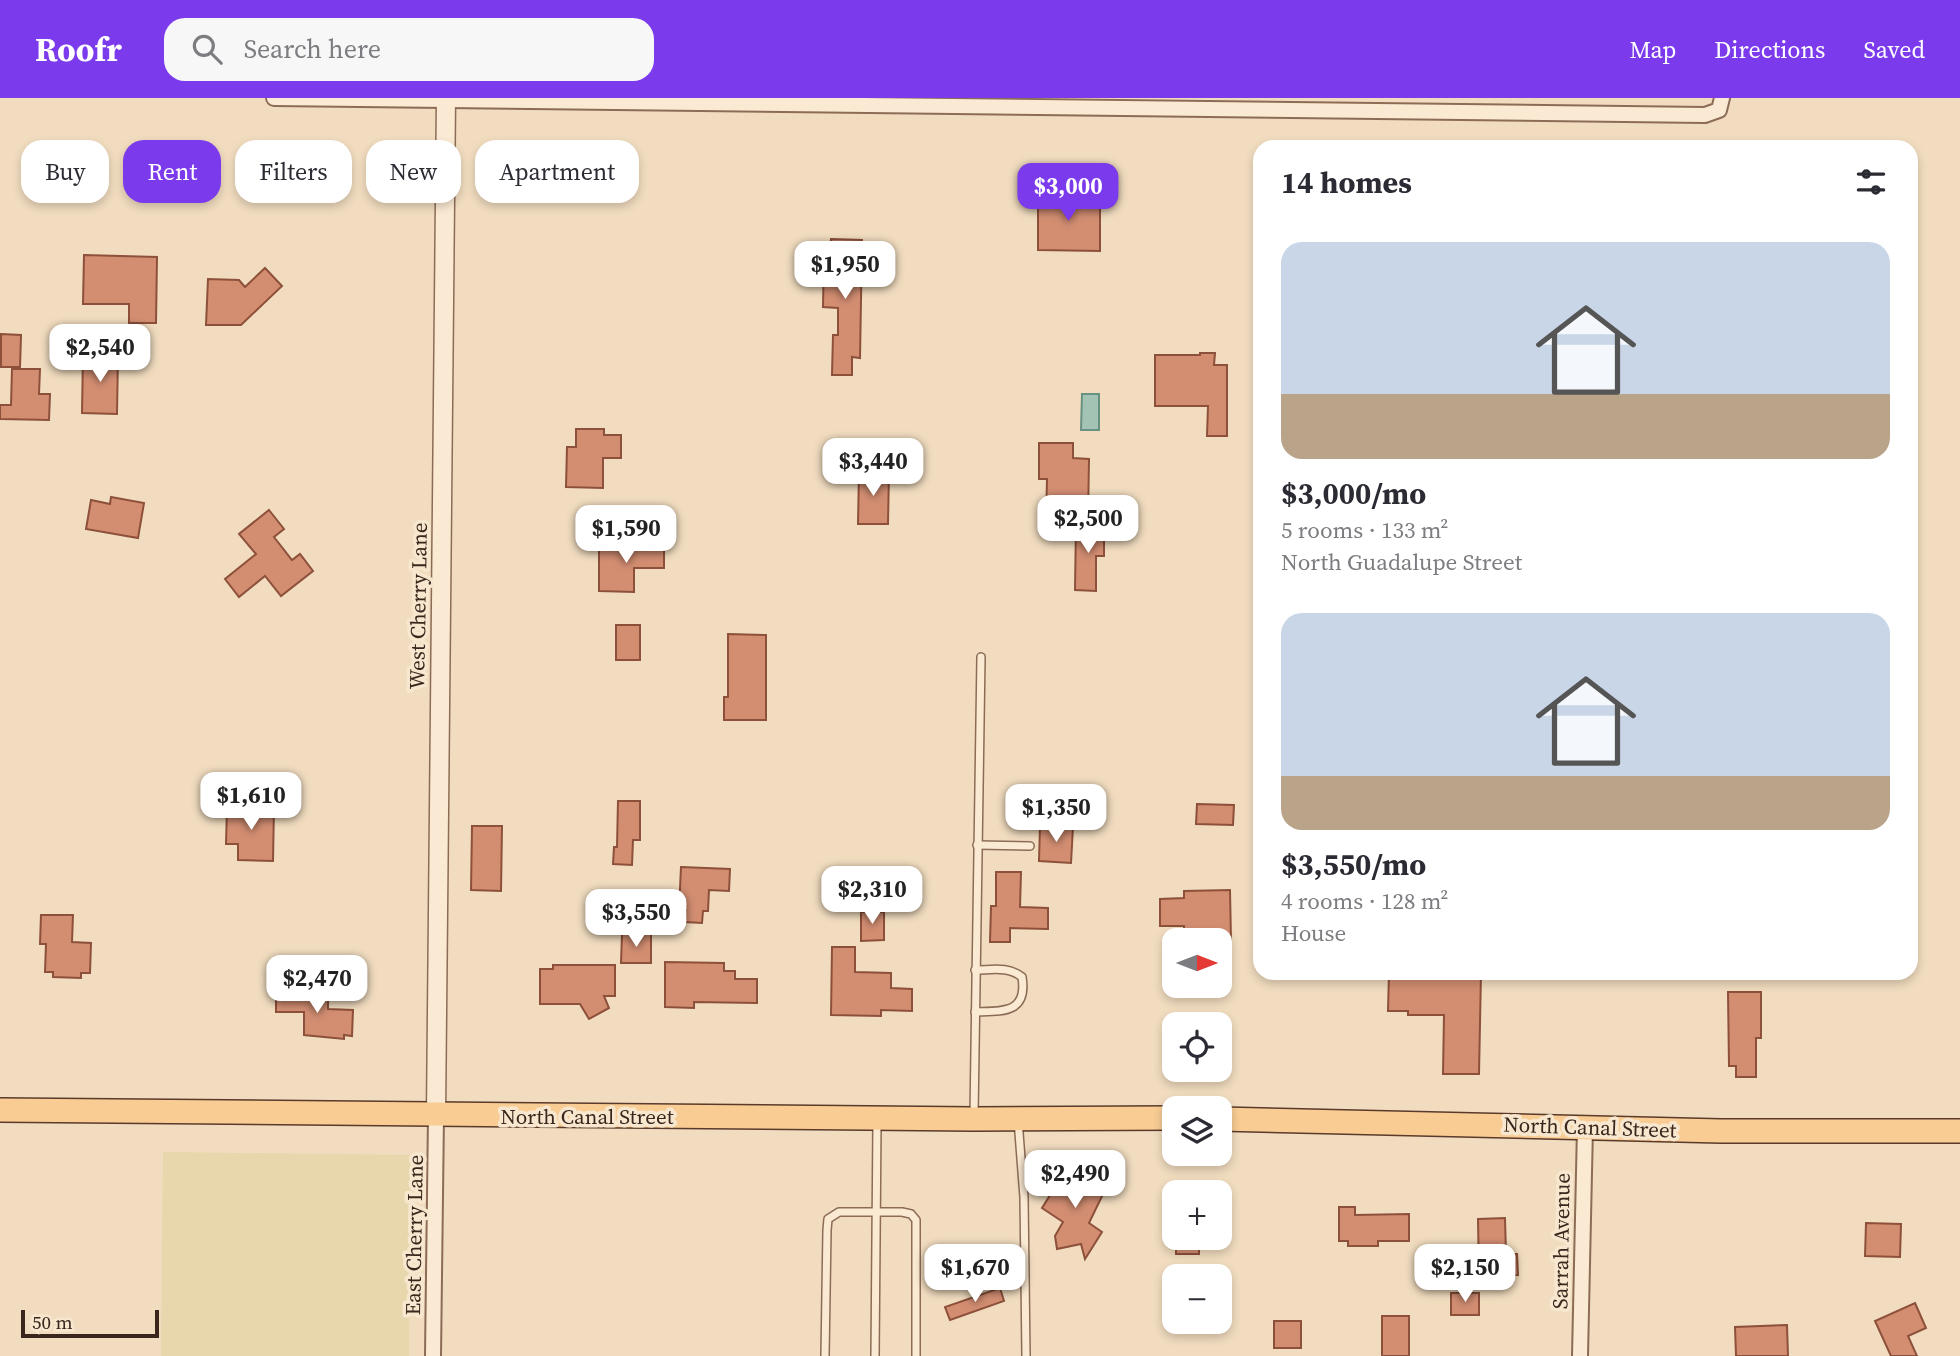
<!DOCTYPE html>
<html lang="en">
<head>
<meta charset="utf-8">
<style>
	body { margin:0; font-family:"Source Serif 4",serif; background:#f7f7f7; color:#2b2b33; height:100vh; display:flex; flex-direction:column; font-size:26px; white-space:nowrap }
	* { box-sizing:border-box; margin:0 }
	p { font-size:23px; color:#7c7c81 }
	.icon { flex:none; width:38px; height:38px; fill:none; stroke:currentColor; stroke-width:2; stroke-linecap:round; stroke-linejoin:round }
	.map { position:relative; flex:1; overflow:hidden }
	.sheet { position:absolute; left:1253px; top:42px; width:665px; height:840px; display:flex; flex-direction:column; background:#fff; border-radius:21px; box-shadow:0 4px 10px #0003 }
	.sheet>* { flex:none }
	.top-card { position:absolute; left:21px; top:42px; width:665px; height:63px; display:flex; gap:14px }
	.needle { width:46px; rotate:90deg }
	.tools { position:absolute; left:1162px; top:830px; display:grid; gap:14px }
	.tools a { display:grid; place-items:center; width:70px; height:70px; border-radius:14px; background:#fff; box-shadow:0 4px 10px #0003; font-size:35px }
	.scale { position:absolute; left:21px; bottom:18px; width:138px; box-sizing:border-box; padding-left:7px; border:4px solid #3a261c; border-top:0; font-size:19px; line-height:24px; white-space:nowrap; color:#3a261c; -webkit-text-stroke:5px #f8e7cf; paint-order:stroke }
	.price { position:absolute; translate:-50% -60px; padding:0 16px; border-radius:14px; background:#fff; color:#222; font-size:23px; line-height:46px; filter:drop-shadow(0 2px 4px #0008) }
	.price::after { content:''; position:absolute; left:50%; top:42px; width:21px; height:16px; margin-left:-10px; background:inherit; clip-path:polygon(0 0,100% 0,50% 100%) }
	.price.on { background:#7c3aed; color:#fff }
	ul { padding:0; list-style:none }
	li { display:grid; align-content:center; gap:14px; height:371px; padding:0 28px }
	li span { display:grid; place-items:center; height:217px; border-radius:21px; color:#555 }
	li>.icon { margin-inline-start:auto }
	span .icon { width:126px; height:126px; fill:#fffc; stroke-width:1 }
	li b { font-size:30px }
	h2 { display:flex; justify-content:space-between; align-items:center; height:84px; padding:0 28px; font-size:30px }
	.tag { padding:0 24px; border-radius:21px; background:#fff; box-shadow:0 4px 10px #0003; font-size:24px; line-height:63px }
	.tag.on { background:#7c3aed; color:#fff }
	header { display:flex; align-items:center; gap:42px; box-sizing:border-box; height:98px; padding:0 35px; background:#7c3aed; color:#fff }
	header strong { font-size:33px }
	nav { display:flex; gap:38px; margin-inline-start:auto; font-size:24px }
	.search { width:490px; height:63px; background:#f7f7f7; display:flex; align-items:center; gap:18px; box-sizing:border-box; padding:0 24px; border-radius:21px; color:#7c7c81; font-size:26px }
	.map>svg:first-child { display:block }
</style>
</head>
<body>
<header>
<strong>Roofr</strong>
<div class="search"><svg class="icon" aria-label="search" viewBox="0 0 24 24"><circle cx="10" cy="10" r="6"/><path d="M15 15l6 6"/></svg>Search here</div>
<nav><a>Map</a><a>Directions</a><a>Saved</a></nav>
</header>
<div class="map">
<svg width="1960" height="1258" viewBox="0 0 1960 1258">
	<rect width="100%" height="100%" fill="#f1dcbf"/>
	<!-- farmland -->
	<polygon fill="#e8d6ac" points="163,1054 411,1057 409,1258 161,1258"/>
	<!-- water -->
	<polygon fill="#a3c3b5" stroke="#699182" stroke-width="2" points="1082,296 1099,296 1099,332 1081,332"/>
	<!-- building -->
	<g fill="#d38e72" stroke="#8d503a" stroke-width="2">
		<polygon points="1038,93 1060,93 1060,102 1100,102 1100,153 1038,152"/>
		<polygon points="831,141 862,142 860,260 852,259 852,277 832,277 833,237 838,237 838,210 823,209 824,158 830,158"/>
		<polygon points="84,157 157,159 156,225 129,225 129,206 83,206"/>
		<polygon points="265,170 282,188 241,227 206,227 208,181 239,182 245,189"/>
		<polygon points="1,236 21,237 20,269 1,269"/>
		<polygon points="1200,255 1215,255 1214,267 1227,267 1227,338 1207,338 1208,308 1155,308 1155,257 1200,257"/>
		<polygon points="83,257 118,258 117,316 82,315"/>
		<polygon points="12,271 40,271 39,296 50,296 49,322 0,321 0,307 11,307"/>
		<polygon points="576,331 604,331 604,337 621,337 621,360 603,360 603,390 566,389 567,349 576,349"/>
		<polygon points="1039,345 1073,345 1073,360 1089,361 1088,423 1046,423 1047,381 1039,381"/>
		<polygon points="859,373 889,374 888,426 858,426"/>
		<polygon points="111,399 144,405 138,440 86,431 91,402 110,406"/>
		<polygon points="269,412 284,431 274,439 292,462 300,456 313,473 281,498 265,478 239,499 225,481 256,456 239,436"/>
		<polygon points="1076,426 1104,427 1104,458 1096,458 1096,493 1075,492"/>
		<polygon points="599,447 664,449 664,470 634,470 634,494 599,493"/>
		<rect x="616" y="527" width="24" height="35"/>
		<polygon points="728,536 766,537 766,622 724,622 724,599 728,599"/>
		<polygon points="618,703 640,703 640,742 633,742 632,767 613,766 614,749 617,749"/>
		<polygon points="1197,706 1234,707 1233,727 1196,726"/>
		<polygon points="227,709 274,709 273,763 238,762 238,746 226,746"/>
		<polygon points="472,728 502,728 501,793 471,792"/>
		<polygon points="1040,728 1073,729 1071,765 1039,763"/>
		<polygon points="681,769 730,771 729,793 709,792 708,813 703,813 702,825 685,824 686,812 679,812"/>
		<polygon points="996,774 1021,774 1020,809 1048,810 1048,831 1010,830 1010,844 990,844 991,808 996,808"/>
		<polygon points="1230,792 1231,842 1213,842 1213,835 1184,836 1184,828 1160,828 1160,801 1184,800 1184,793"/>
		<polygon points="861,814 884,814 884,842 861,843"/>
		<polygon points="41,817 73,817 72,844 91,845 90,875 81,875 81,880 53,879 53,874 45,874 46,846 40,846"/>
		<polygon points="622,836 651,836 651,865 621,865"/>
		<polygon points="832,849 855,849 855,874 891,875 891,890 912,891 912,913 881,912 881,918 831,917"/>
		<polygon points="665,864 724,865 724,873 735,873 735,881 757,881 757,905 694,904 694,910 665,909"/>
		<polygon points="553,867 615,867 615,898 604,898 609,910 589,921 580,906 540,906 540,871 553,871"/>
		<polygon points="1389,875 1481,875 1479,976 1443,976 1444,917 1408,917 1408,913 1388,913"/>
		<polygon points="1728,894 1761,894 1761,940 1756,940 1756,979 1736,979 1736,968 1729,968"/>
		<polygon points="276,895 328,896 328,911 353,912 352,938 344,937 344,941 304,937 304,914 276,914"/>
		<polygon points="1067,1070 1106,1090 1089,1125 1102,1134 1085,1161 1081,1146 1057,1151 1055,1138 1063,1124 1042,1110"/>
		<polygon points="1339,1109 1355,1109 1355,1117 1409,1116 1409,1143 1378,1143 1378,1148 1348,1148 1348,1143 1339,1143"/>
		<polygon points="1505,1120 1506,1156 1517,1156 1518,1177 1479,1178 1478,1121"/>
		<polygon points="1866,1125 1901,1126 1900,1159 1865,1158"/>
		<rect x="1176" y="1139" width="23" height="17"/>
		<polygon points="1000,1190 1004,1203 950,1222 945,1209"/>
		<rect x="1451" y="1195" width="28" height="22"/>
		<polygon points="1915,1205 1926,1230 1908,1238 1917,1258 1891,1258 1875,1223"/>
		<rect x="1382" y="1218" width="27" height="40"/>
		<rect x="1274" y="1223" width="27" height="27"/>
		<polygon points="1787,1227 1788,1258 1736,1258 1735,1229"/>
	</g>
	<g fill="none" stroke-linecap="round" stroke-linejoin="round">
		<!-- service casing -->
		<g stroke="#8c6c56" stroke-width="10">
			<g id="service">
				<polyline points="977,747 1030,748"/>
				<path d="M975,914C1002,913 1028,916 1022,879C1008,868 992,872 975,872"/>
				<polyline points="974,1017 981,559"/>
				<polyline points="1018,1022 1024,1099 1026,1258"/>
				<polyline points="825,1258 827,1132 828,1121 839,1114 902,1114 911,1116 916,1122 916,1258"/>
				<polyline points="875,1258 877,1025"/>
			</g>
		</g>
		<!-- minor casing -->
		<g stroke="#8c6c56" stroke-width="18">
			<g id="minor">
				<polyline points="274,0 1705,17 1719,12 1722,0"/>
				<polyline points="433,1258 436,1017"/>
				<polyline points="1580,1258 1585,1029"/>
			</g>
		</g>
		<!-- tertiary casing -->
		<g stroke="#8c6c56" stroke-width="21">
			<polyline id="tertiary" points="436,1017 446,0"/>
		</g>
		<!-- primary casing -->
		<g stroke="#593a2b" stroke-width="26">
			<g id="primary">
				<polyline points="0,1012 974,1021 1174,1020"/>
				<polyline points="1220,1021 1721,1033 1960,1033"/>
			</g>
		</g>
		<!-- service -->
		<use href="#service" stroke="#fbead3" stroke-width="7"/>
		<!-- minor -->
		<use href="#minor" stroke="#fbead3" stroke-width="14"/>
		<!-- tertiary -->
		<use href="#tertiary" stroke="#fbead3" stroke-width="18"/>
		<!-- primary -->
		<use href="#primary" stroke="#f8cc93" stroke-width="23"/>
	</g>
	<g text-anchor="middle" dominant-baseline="central" stroke-width="7" stroke-linejoin="round" paint-order="stroke">
		<!-- street labels -->
		<g font-size="21" fill="#3a261c" stroke="#f8e7cf">
			<text transform="translate(418 508) rotate(-89)">West Cherry Lane</text>
			<text x="587" y="1018">North Canal Street</text>
			<text transform="translate(1590 1029) rotate(2)">North Canal Street</text>
			<text transform="translate(414 1137) rotate(-89)">East Cherry Lane</text>
			<text transform="translate(1561 1143) rotate(-89)">Sarrah Avenue</text>
		</g>
	</g>
</svg>
<div class="tools">
<a><svg class="needle" viewBox="-14 -14 28 28"><path d="M0-13l5 13h-10z" fill="#e53935"/><path d="M0 13l5-13h-10z" fill="#7c7c81"/></svg></a>
<a><svg class="icon" aria-label="locate" viewBox="0 0 24 24"><circle cx="12" cy="12" r="6"/><path d="M12 2v4M12 18v4M2 12h4M18 12h4"/></svg></a>
<a><svg class="icon" aria-label="layers" viewBox="0 0 24 24"><path d="M12 4l9 5-9 5-9-5zM3 14l9 5 9-5"/></svg></a>
<a>+</a>
<a>−</a>
</div>
<div class="scale">50 m</div>
<b class="price on" style="left:1068px;top:125px">$3,000</b>
<b class="price" style="left:845px;top:203px">$1,950</b>
<b class="price" style="left:100px;top:286px">$2,540</b>
<b class="price" style="left:873px;top:400px">$3,440</b>
<b class="price" style="left:1088px;top:457px">$2,500</b>
<b class="price" style="left:626px;top:467px">$1,590</b>
<b class="price" style="left:251px;top:734px">$1,610</b>
<b class="price" style="left:1056px;top:746px">$1,350</b>
<b class="price" style="left:872px;top:828px">$2,310</b>
<b class="price" style="left:636px;top:851px">$3,550</b>
<b class="price" style="left:317px;top:917px">$2,470</b>
<b class="price" style="left:1075px;top:1112px">$2,490</b>
<b class="price" style="left:975px;top:1206px">$1,670</b>
<b class="price" style="left:1465px;top:1206px">$2,150</b>
<div class="top-card">
<a class="tag">Buy</a>
<a class="tag on">Rent</a>
<a class="tag">Filters</a>
<a class="tag">New</a>
<a class="tag">Apartment</a>
</div>
<section class="sheet">
<h2>14 homes<svg class="icon" aria-label="filters" viewBox="0 0 24 24"><path d="M4 7h16M4 17h16"/><circle cx="9" cy="7" r="2"/><circle cx="15" cy="17" r="2"/></svg></h2>
<ul>
<li><span style="background:linear-gradient(#c9d6e8 70%,#b9a48a 0)"><svg class="icon" aria-label="home" viewBox="0 0 24 24"><path d="M3 11l9-7 9 7M6 9v11h12V9"/></svg></span><div><b>$3,000/mo</b><p>5 rooms · 133 m²</p><p>North Guadalupe Street</p></div></li>
<li><span style="background:linear-gradient(#c9d6e8 75%,#b9a48a 0)"><svg class="icon" aria-label="home" viewBox="0 0 24 24"><path d="M3 11l9-7 9 7M6 9v11h12V9"/></svg></span><div><b>$3,550/mo</b><p>4 rooms · 128 m²</p><p>House</p></div></li>
</ul>
</section>
</div>
</body>
</html>
